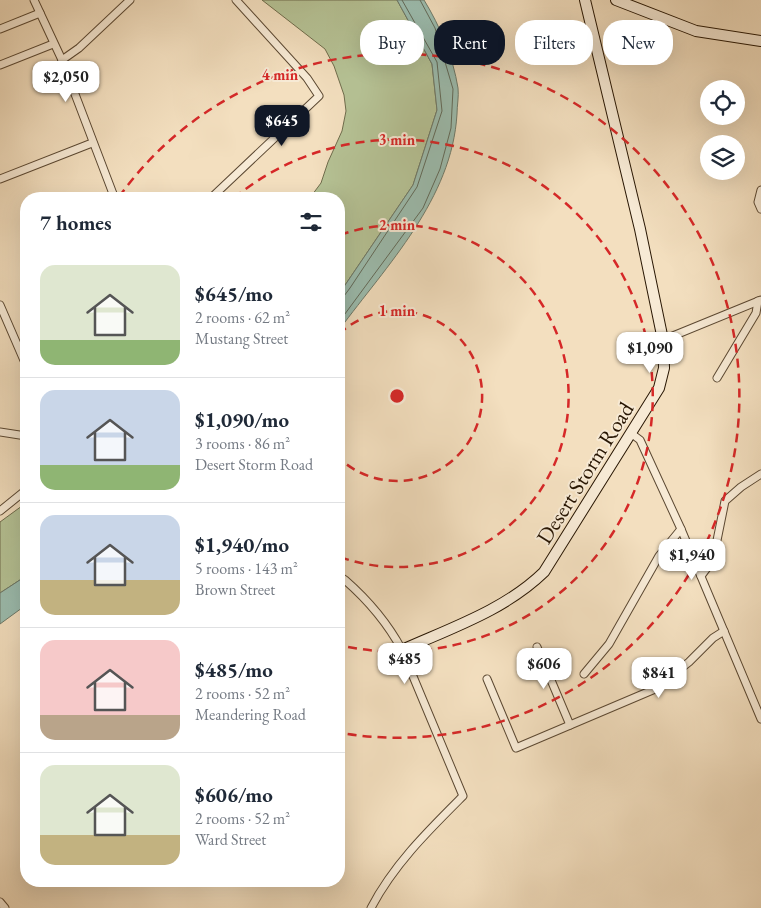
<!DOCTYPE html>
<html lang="en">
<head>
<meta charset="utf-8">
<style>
	body { margin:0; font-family:"EB Garamond",serif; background:#f6f6f7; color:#1f2937; height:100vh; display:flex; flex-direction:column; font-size:19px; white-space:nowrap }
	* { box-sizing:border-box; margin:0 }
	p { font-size:16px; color:#747a83 }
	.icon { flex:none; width:28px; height:28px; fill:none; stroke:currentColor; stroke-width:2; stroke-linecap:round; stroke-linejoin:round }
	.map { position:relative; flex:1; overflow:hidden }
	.side { position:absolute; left:20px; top:192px; width:325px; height:695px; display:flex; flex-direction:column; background:#fff; border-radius:20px; box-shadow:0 5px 20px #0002 }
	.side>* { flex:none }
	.hud { position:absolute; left:360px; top:20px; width:325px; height:45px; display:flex; gap:10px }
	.buttons { position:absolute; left:700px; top:80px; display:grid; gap:10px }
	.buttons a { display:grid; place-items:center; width:45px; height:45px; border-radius:50%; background:#fff; box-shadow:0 5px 20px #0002; font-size:25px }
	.price { position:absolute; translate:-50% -42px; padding:0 11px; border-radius:10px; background:#fff; color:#222; font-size:16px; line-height:32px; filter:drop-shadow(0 1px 2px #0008) }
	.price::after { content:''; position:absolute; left:50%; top:30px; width:15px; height:11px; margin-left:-8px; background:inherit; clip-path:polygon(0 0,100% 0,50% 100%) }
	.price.active { background:#111827; color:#fff }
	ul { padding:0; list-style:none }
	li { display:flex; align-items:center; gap:15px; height:125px; padding:0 20px }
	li+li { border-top:1px solid #e0e1e3 }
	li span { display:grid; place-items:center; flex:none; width:140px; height:100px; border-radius:15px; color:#555 }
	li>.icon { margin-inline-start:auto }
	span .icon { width:60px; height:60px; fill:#fffc; stroke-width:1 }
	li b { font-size:21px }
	h2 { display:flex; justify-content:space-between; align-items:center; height:60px; padding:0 20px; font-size:21px }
	.pill { padding:0 18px; border-radius:20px; background:#fff; box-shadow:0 5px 20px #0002; font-size:18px; line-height:45px }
	.pill.active { background:#111827; color:#fff }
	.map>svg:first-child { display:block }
</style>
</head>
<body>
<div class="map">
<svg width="761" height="908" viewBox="0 0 761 908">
	<rect width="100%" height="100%" fill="#f3dfbf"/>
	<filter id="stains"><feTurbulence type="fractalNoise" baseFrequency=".004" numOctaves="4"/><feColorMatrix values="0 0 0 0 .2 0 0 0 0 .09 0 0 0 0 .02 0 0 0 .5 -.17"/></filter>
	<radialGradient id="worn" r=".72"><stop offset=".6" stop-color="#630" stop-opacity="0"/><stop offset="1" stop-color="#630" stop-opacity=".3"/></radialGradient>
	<!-- green -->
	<g fill="#b6c396" stroke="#6f6c4c">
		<polygon points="262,0 397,0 432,64 437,110 413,185 339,294 339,199 309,199 321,183 328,162 342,131 346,111 344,95 334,66 325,49"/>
		<polygon points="26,503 26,576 0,593 0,522"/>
	</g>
	<!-- water -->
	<g fill="#9cbdaf" stroke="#6e7a6a">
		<path d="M397,0H424C440,26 453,57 458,88C459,96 457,106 457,114C452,199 387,265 339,330V294L413,185L437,110L432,64Z"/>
		<polygon points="26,576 26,605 0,624 0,593"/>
	</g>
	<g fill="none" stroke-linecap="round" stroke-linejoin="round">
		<!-- shore -->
		<g stroke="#626a59" stroke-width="1">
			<polyline points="339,297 344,296 350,288 417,187 442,111 437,62 402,0"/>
			<polyline points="339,322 423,208 440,169 451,128 453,89 435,28 420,0"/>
		</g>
		<!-- street casing -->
		<g stroke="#5b4832" stroke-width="9">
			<g id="street">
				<polyline points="34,0 62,60 115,199"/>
				<polyline points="0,29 40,13"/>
				<polyline points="62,60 79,48 130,0"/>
				<polyline points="0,65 53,44"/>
				<polyline points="0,179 92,143"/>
				<polyline points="761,190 758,202 761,209"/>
				<polyline points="210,199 319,96 307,78 236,0"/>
				<polyline points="0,305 26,365"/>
				<polyline points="663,340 761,300"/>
				<polyline points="717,378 756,313 758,301"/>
				<polyline points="0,432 26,436"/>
				<polyline points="632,434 640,440 681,529 761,719"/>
				<polyline points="0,511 26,490"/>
				<path d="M339,576L345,580C369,601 387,622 402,650L463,796C429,830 394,864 371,908"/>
				<polyline points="701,576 713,560 725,501 741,487 761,474"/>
				<polyline points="537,647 570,725"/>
				<polyline points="584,674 609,644 659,556 681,529"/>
				<polyline points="487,679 516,748 655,689 689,662 713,638 724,631"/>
				<polyline points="0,902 5,908"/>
			</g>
		</g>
		<!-- secondary casing -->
		<g stroke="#281603" stroke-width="12">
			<g id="secondary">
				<polyline points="616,0 696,31 761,41"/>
				<path d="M402,650C451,628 505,610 544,572L659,388L664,368L663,340L640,229L585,0"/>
			</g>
		</g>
		<!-- street -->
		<use href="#street" stroke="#f7ead5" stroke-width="7"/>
		<!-- secondary -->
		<use href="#secondary" stroke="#f7ead5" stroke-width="10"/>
	</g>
	<!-- distance rings -->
	<g fill="none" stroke="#d62828" stroke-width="2.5" stroke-dasharray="9 6">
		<path d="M339 334A85 85 0 1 1 339 458"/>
		<path d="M340 235A171 171 0 1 1 340 557"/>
		<path d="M234 198A256 256 0 1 1 339 645"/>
		<path d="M119 197A342 342 0 1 1 341 733"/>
	</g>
	<g text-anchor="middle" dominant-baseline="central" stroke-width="4" stroke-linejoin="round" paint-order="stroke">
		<!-- street labels -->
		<g font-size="22" fill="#281603" stroke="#f7ead5">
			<text transform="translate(585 473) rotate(-58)">Desert Storm Road</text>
		</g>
	</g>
	<circle cx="397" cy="396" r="8" fill="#d62828" stroke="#f7ead5" stroke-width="2.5"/>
	<g font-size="15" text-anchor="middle" font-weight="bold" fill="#d62828" stroke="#f7ead5" stroke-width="4" stroke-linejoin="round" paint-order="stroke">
		<text x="280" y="80">4 min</text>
		<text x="397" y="145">3 min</text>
		<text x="397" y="230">2 min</text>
		<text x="397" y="316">1 min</text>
	</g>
	<rect width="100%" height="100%" filter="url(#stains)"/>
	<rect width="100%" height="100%" fill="url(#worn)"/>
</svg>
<div class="buttons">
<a><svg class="icon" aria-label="locate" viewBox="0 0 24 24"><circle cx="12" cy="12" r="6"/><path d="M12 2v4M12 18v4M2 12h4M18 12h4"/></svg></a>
<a><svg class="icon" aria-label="layers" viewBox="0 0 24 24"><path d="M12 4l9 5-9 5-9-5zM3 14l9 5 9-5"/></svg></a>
</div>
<b class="price" style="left:66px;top:103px">$2,050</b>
<b class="price active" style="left:282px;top:147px">$645</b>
<b class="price" style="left:650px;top:374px">$1,090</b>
<b class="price" style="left:692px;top:581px">$1,940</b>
<b class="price" style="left:405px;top:685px">$485</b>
<b class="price" style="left:544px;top:690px">$606</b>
<b class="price" style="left:659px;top:699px">$841</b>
<div class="hud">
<a class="pill">Buy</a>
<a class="pill active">Rent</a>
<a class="pill">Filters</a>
<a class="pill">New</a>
</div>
<section class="side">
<h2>7 homes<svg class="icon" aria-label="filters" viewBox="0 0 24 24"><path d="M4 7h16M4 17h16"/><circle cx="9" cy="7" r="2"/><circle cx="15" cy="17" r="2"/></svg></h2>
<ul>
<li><span style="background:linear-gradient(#dfe7d0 75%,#8fb573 0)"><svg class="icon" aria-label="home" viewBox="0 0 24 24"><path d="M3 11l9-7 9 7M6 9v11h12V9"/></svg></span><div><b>$645/mo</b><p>2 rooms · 62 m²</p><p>Mustang Street</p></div></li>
<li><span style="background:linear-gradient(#c9d6e8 75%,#8fb573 0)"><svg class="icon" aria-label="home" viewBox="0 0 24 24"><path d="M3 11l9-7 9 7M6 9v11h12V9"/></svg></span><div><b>$1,090/mo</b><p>3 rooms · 86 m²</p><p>Desert Storm Road</p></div></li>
<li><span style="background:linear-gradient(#c9d6e8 65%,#c2b280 0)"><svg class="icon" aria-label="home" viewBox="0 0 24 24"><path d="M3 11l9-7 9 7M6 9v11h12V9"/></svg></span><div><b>$1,940/mo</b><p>5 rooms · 143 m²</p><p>Brown Street</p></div></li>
<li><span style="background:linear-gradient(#f6c9c9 75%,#b9a48a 0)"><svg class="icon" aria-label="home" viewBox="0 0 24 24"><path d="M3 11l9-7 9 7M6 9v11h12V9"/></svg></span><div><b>$485/mo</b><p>2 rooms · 52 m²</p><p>Meandering Road</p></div></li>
<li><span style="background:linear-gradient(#dfe7d0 70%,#c2b280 0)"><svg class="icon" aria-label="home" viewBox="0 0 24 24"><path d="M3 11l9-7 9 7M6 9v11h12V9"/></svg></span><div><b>$606/mo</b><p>2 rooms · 52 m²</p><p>Ward Street</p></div></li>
</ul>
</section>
</div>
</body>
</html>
